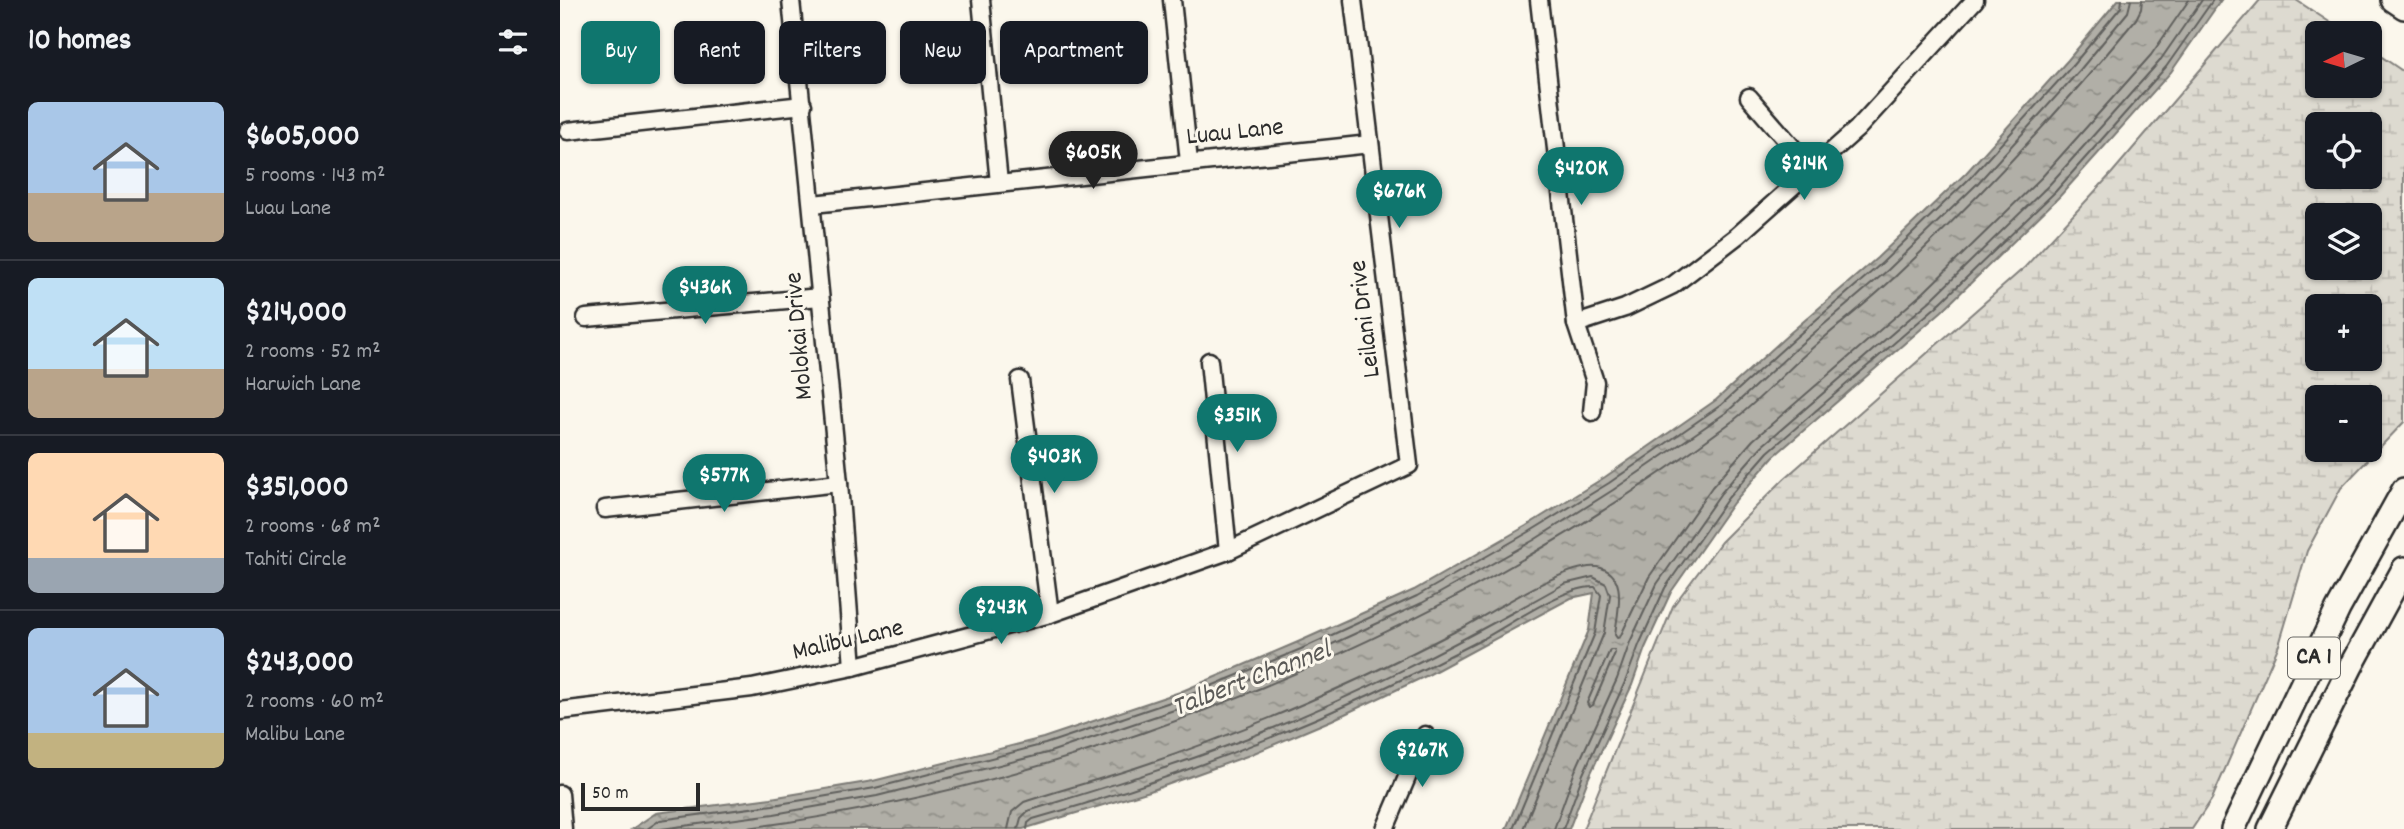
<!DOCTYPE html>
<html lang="en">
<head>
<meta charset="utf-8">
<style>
	body { margin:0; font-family:Dekko,sans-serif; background:#242831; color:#f1f3f6; height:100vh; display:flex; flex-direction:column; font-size:26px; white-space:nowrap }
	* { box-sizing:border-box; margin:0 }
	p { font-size:23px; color:#9ea1a6 }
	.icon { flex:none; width:38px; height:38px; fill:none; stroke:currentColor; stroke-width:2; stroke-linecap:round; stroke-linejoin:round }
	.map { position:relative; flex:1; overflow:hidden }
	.details { display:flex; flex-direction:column; background:#171b24; width:560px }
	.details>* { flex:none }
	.hud { position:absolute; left:21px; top:21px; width:665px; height:63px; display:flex; gap:14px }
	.needle { width:46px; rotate:265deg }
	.controls { position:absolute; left:1745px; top:21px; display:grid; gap:14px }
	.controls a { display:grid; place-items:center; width:77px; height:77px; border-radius:10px; background:#171b24; box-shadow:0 2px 5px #0004; font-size:35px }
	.scale { position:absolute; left:21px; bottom:18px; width:119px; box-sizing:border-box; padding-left:7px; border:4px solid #2b2b2b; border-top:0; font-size:19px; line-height:24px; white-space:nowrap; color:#2b2b2b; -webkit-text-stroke:5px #fbf7ec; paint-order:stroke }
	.price { position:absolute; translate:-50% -60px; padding:0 16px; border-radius:24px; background:#0f766e; color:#fff; font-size:23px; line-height:46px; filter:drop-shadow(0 2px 4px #0008) }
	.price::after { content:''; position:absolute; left:50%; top:42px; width:21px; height:16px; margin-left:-10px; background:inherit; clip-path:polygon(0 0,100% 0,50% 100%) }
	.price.current { background:#222; color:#fff }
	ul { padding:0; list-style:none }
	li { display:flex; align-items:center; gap:21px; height:175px; padding:0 28px }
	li+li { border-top:2px solid #363941 }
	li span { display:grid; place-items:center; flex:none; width:196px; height:140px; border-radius:10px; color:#555 }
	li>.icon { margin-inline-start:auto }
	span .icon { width:84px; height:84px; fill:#fffc; stroke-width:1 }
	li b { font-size:30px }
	h2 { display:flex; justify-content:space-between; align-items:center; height:84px; padding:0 28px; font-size:30px }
	.chip { padding:0 24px; border-radius:10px; background:#171b24; box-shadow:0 2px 5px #0004; font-size:24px; line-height:63px }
	.chip.current { background:#0f766e; color:#fff }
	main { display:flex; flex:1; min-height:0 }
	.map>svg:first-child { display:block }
</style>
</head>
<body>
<main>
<section class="details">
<h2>10 homes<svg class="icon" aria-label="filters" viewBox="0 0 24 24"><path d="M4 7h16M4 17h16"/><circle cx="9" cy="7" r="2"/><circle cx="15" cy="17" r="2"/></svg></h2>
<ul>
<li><span style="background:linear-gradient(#a9c7e8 65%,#b9a48a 0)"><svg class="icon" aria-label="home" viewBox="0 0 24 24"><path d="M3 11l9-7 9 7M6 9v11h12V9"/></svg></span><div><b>$605,000</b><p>5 rooms · 143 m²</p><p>Luau Lane</p></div></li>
<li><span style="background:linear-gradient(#bfe0f5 65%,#b9a48a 0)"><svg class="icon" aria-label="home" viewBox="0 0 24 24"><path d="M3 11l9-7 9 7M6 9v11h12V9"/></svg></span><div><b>$214,000</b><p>2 rooms · 52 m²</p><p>Harwich Lane</p></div></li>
<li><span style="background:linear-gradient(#ffd9b3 75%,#9aa5b1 0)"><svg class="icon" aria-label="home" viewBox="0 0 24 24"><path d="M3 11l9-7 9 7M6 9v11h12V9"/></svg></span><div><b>$351,000</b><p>2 rooms · 68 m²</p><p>Tahiti Circle</p></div></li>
<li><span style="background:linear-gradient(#a9c7e8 75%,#c2b280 0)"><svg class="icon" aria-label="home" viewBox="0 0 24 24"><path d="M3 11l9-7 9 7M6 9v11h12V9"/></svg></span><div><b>$243,000</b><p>2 rooms · 60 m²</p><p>Malibu Lane</p></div></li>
</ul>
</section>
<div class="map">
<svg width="1844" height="829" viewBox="0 0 1844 829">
	<defs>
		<pattern id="wetland-marsh" width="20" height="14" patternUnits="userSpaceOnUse" patternTransform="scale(1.75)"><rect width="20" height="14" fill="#dddad0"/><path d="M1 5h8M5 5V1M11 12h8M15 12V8" fill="none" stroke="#bebbb3"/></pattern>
		<pattern id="water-ripples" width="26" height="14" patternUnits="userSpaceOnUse" patternTransform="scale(1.75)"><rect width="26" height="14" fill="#b1afa7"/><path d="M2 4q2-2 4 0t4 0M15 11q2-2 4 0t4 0" fill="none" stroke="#908f88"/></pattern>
	</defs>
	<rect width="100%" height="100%" fill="#fbf7ec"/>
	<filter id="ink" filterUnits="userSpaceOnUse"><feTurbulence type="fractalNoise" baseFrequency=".0143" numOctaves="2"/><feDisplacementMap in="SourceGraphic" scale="14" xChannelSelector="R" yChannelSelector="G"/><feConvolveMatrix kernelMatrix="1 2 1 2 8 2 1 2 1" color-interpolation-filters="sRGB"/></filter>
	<g filter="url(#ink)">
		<!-- wetland -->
		<path fill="url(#wetland-marsh)" stroke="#84827e" stroke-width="2" fill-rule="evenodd" d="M1700,0H1736L1786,33H1757V86H1810V49L1844,72V422L1781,488L1747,551L1719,645L1652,799L1632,829H1023L1113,606L1161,542L1224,479L1465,267L1551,174ZM1757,124H1810V177H1757ZM1757,215H1810V268H1757ZM1757,306H1810V359H1757ZM1757,397H1810V450H1757Z"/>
		<!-- water -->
		<polygon fill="url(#water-ripples)" stroke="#7b7a75" stroke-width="2" points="1558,0 1661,0 1611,72 1500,196 1382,311 1213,457 1173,503 1111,592 1085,648 1072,685 1029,777 1009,829 946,829 1029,630 1034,593 1011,598 868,675 772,720 687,756 590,791 463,829 72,829 96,813 211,798 313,781 483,738 620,692 738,642 854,590 966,526 1045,477 1156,400 1230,333 1317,258 1406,173 1508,60"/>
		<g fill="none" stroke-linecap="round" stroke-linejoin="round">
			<!-- shore -->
			<g stroke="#61605d" stroke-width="2">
				<polygon points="1050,650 1054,650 1055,653 1033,705 1029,707 1027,703"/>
				<polyline points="87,829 100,820 213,805 315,788 485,744 622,698 741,649 857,596 969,532 1049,483 1161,405 1235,338 1322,263 1410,178 1513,65 1561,7 1562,0"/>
				<polyline points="101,829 214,814 317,796 487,753 626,706 744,657 862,603 974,540 1053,490 1167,412 1241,344 1328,270 1417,184 1520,70 1568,12 1571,0"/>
				<path d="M180,829C531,783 886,635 1170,423C1199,401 1223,374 1250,350C1279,324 1310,301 1338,274C1423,194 1502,109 1576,19L1581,9L1582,0"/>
				<path d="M448,829L452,812L464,802C503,789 542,779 581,766C690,730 796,683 898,630C928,615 1007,562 1037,567C1070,573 1057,613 1055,635L1057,638L1060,637L1089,577L1152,487L1193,440L1364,292L1481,178L1591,55L1629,0"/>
				<path d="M458,829L461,818L468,811C539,789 610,768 680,741C793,699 899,643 1004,584L1033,577L1046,584L1050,595L1044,633L963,829"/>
				<path d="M467,829L468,823L473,819C628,776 777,715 921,640C950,625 1003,586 1035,587L1041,595L1035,633L953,829"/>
				<polyline points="994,829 1015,771 1057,679 1070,642 1097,584 1161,493 1202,446 1371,300 1489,185 1599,62 1642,0"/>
				<polyline points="1003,829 1023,774 1065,682 1079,645 1105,588 1168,498 1208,452 1377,306 1495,192 1606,67 1653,0"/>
			</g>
			<!-- minor casing -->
			<g stroke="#2b2b2b" stroke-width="21">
				<g id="minor">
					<polyline points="231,0 279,483 293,667"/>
					<polyline points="421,0 439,183"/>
					<polyline points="612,0 629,162"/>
					<polyline points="979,0 1016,324 1035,382 1032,412"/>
					<polyline points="1189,97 1252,170"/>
					<polyline points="8,131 243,105"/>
					<polyline points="253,204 810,144"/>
					<polyline points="26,318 260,297"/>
					<polyline points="1016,324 1065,308 1113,285 1177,236 1297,129 1415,0"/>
					<polyline points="649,361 668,551"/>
					<polyline points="460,380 490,614"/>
					<polyline points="45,509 279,483"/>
					<polyline points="0,711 192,688 293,667 490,614 668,551 849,465 793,0"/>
					<polyline points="0,794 3,829"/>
					<polyline points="825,829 865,735"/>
				</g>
			</g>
			<!-- major casing -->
			<g stroke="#2b2b2b" stroke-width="26">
				<polyline id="major" points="1832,0 1844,8"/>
			</g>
			<!-- highway casing -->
			<g stroke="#2b2b2b" stroke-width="28">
				<g id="highway">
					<polyline points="1673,829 1778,609 1844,490"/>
					<polyline points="1710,829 1791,666 1844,569"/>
				</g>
			</g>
			<!-- minor -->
			<use href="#minor" stroke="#fbf7ec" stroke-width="16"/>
			<!-- major -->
			<use href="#major" stroke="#fbf7ec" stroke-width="21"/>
			<!-- highway -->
			<use href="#highway" stroke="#fbf7ec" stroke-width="23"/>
		</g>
	</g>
	<g text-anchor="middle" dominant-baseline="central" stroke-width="6" stroke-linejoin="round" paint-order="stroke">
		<!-- shield labels -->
		<rect fill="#fbf7ec" stroke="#696865" stroke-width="2" x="1728" y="637.5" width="52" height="41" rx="5"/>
		<g font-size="24" font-weight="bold" fill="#2b2b2b">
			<text x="1754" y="658">CA 1</text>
		</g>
		<!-- street labels -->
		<g font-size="26" fill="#2b2b2b" stroke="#fbf7ec">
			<text transform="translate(675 133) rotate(-6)">Luau Lane</text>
			<text transform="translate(806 319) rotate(-97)">Leilani Drive</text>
			<text transform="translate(240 336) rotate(-95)">Molokai Drive</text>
			<text transform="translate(288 641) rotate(-13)">Malibu Lane</text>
		</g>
		<!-- water labels -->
		<g font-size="28" font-style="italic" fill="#5a5956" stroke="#fbf7ec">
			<text transform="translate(692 681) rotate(-21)">Talbert Channel</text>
		</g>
	</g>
</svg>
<div class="controls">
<a><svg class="needle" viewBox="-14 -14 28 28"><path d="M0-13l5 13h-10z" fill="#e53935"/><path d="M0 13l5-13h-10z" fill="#9ea1a6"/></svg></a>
<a><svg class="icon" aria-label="locate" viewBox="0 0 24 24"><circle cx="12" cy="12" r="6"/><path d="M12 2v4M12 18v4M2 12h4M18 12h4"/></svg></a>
<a><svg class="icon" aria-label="layers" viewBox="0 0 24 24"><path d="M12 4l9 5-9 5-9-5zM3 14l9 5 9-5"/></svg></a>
<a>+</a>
<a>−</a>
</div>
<div class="scale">50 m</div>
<b class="price current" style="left:533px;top:191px">$605K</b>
<b class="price" style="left:1244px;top:202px">$214K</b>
<b class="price" style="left:1021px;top:207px">$420K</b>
<b class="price" style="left:839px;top:230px">$676K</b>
<b class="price" style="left:145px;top:326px">$436K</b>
<b class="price" style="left:677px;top:454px">$351K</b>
<b class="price" style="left:494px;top:495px">$403K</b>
<b class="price" style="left:164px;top:514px">$577K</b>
<b class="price" style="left:441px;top:646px">$243K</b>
<b class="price" style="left:862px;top:789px">$267K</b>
<div class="hud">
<a class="chip current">Buy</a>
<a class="chip">Rent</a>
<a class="chip">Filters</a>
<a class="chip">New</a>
<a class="chip">Apartment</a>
</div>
</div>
</main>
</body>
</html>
